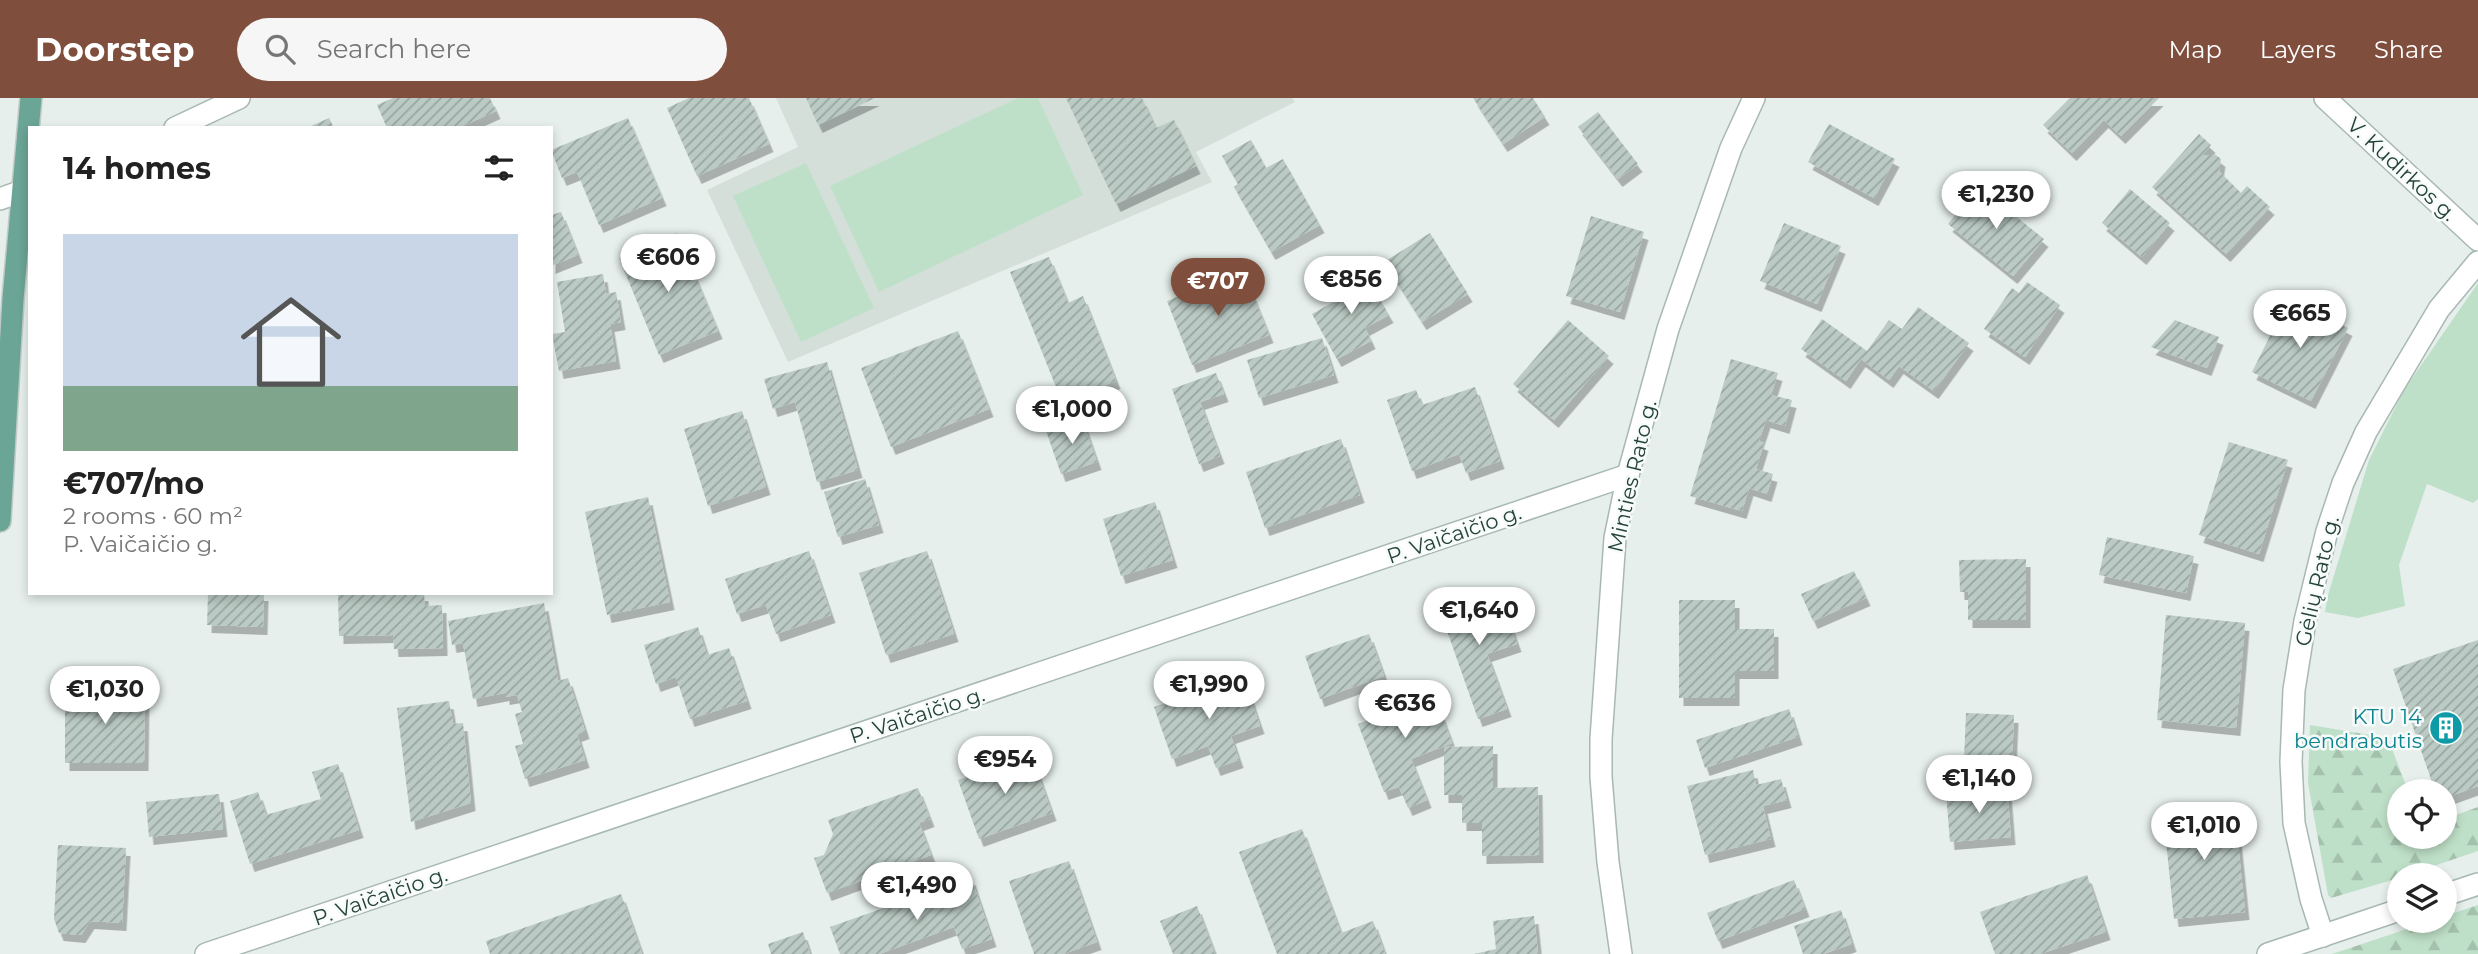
<!DOCTYPE html>
<html lang="en">
<head>
<meta charset="utf-8">
<style>
	body { margin:0; font-family:Montserrat,sans-serif; background:#f6f6f6; color:#222; height:100vh; display:flex; flex-direction:column; font-size:26px; white-space:nowrap }
	* { box-sizing:border-box; margin:0 }
	p { font-size:23px; color:#767676 }
	.icon { flex:none; width:38px; height:38px; fill:none; stroke:currentColor; stroke-width:2; stroke-linecap:round; stroke-linejoin:round }
	.map { position:relative; flex:1; overflow:hidden }
	.side { position:absolute; left:28px; top:28px; width:525px; height:469px; display:flex; flex-direction:column; background:#fff; border-radius:0px; box-shadow:0 4px 10px #0003 }
	.side>* { flex:none }
	.controls { position:absolute; left:2387px; top:681px; display:grid; gap:14px }
	.controls a { display:grid; place-items:center; width:70px; height:70px; border-radius:50%; background:#fff; box-shadow:0 4px 10px #0003; font-size:35px }
	.price { position:absolute; translate:-50% -60px; padding:0 16px; border-radius:24px; background:#fff; color:#222; font-size:23px; line-height:46px; filter:drop-shadow(0 2px 4px #0008) }
	.price::after { content:''; position:absolute; left:50%; top:42px; width:21px; height:16px; margin-left:-10px; background:inherit; clip-path:polygon(0 0,100% 0,50% 100%) }
	.price.active { background:#804e3d; color:#fff }
	ul { padding:0; list-style:none }
	li { display:grid; align-content:center; gap:14px; height:371px; padding:0 35px }
	li span { display:grid; place-items:center; height:217px; border-radius:0px; color:#555 }
	li>.icon { margin-inline-start:auto }
	span .icon { width:126px; height:126px; fill:#fffc; stroke-width:1 }
	li b { font-size:30px }
	h2 { display:flex; justify-content:space-between; align-items:center; height:84px; padding:0 35px; font-size:30px }
	header { display:flex; align-items:center; gap:42px; box-sizing:border-box; height:98px; padding:0 35px; background:#804e3d; color:#fff }
	header strong { font-size:33px }
	nav { display:flex; gap:38px; margin-inline-start:auto; font-size:24px }
	.search { width:490px; height:63px; background:#f6f6f6; display:flex; align-items:center; gap:18px; box-sizing:border-box; padding:0 24px; border-radius:38px; color:#767676; font-size:26px }
	.map>svg:first-child { display:block }
</style>
</head>
<body>
<header>
<strong>Doorstep</strong>
<div class="search"><svg class="icon" aria-label="search" viewBox="0 0 24 24"><circle cx="10" cy="10" r="6"/><path d="M15 15l6 6"/></svg>Search here</div>
<nav><a>Map</a><a>Layers</a><a>Share</a></nav>
</header>
<div class="map">
<svg width="2478" height="856" viewBox="0 0 2478 856">
	<defs>
		<pattern id="forest-firs" width="22" height="20" patternUnits="userSpaceOnUse" patternTransform="scale(1.75)"><rect width="22" height="20" fill="#bfe0c8"/><path d="M5 1l3.5 6h-7zM16 11l3.5 6h-7z" fill="#a4c1ad"/></pattern>
		<pattern id="building-hatch" width="6" height="6" patternUnits="userSpaceOnUse" patternTransform="scale(1.75)"><rect width="6" height="6" fill="#bbcac4"/><path d="M-1 1l2-2M0 6l6-6M5 7l2-2" fill="none" stroke="#98a6a0"/></pattern>
		<filter id="shadow"><feDropShadow dx="4.5" dy="8" stdDeviation="0" flood-color="#0004"/></filter>
	</defs>
	<rect width="100%" height="100%" fill="#e6efeb"/>
	<!-- built -->
	<polygon fill="#d4dfda" points="776,0 1292,0 1295,4 1196,54 1212,84 788,264 707,92 798,49"/>
	<!-- green -->
	<g fill="#bfe0c8">
		<polygon points="1018,0 1038,0 1083,97 879,194 830,88"/>
		<polygon points="806,65 874,210 801,244 733,98"/>
		<polygon points="2478,185 2478,401 2473,405 2427,386 2399,467 2405,508 2358,520 2325,514 2328,497 2369,362 2404,292"/>
	</g>
	<!-- forest -->
	<g fill="url(#forest-firs)">
		<polygon points="2310,627 2388,640 2408,693 2399,693 2399,738 2445,738 2445,721 2478,709 2478,753 2407,777 2399,777 2399,780 2331,800 2328,797 2308,685"/>
		<polygon points="2478,807 2478,856 2332,856 2431,823 2445,822 2445,818"/>
	</g>
	<!-- building -->
	<g fill="url(#building-hatch)" filter="url(#shadow)">
		<polygon points="393,0 490,0 496,13 465,27 465,30 387,30 377,7"/>
		<polygon points="689,0 749,0 769,46 697,78 667,10"/>
		<polygon points="806,0 875,0 818,27"/>
		<polygon points="1066,0 1142,0 1156,30 1174,22 1196,68 1116,106"/>
		<polygon points="1473,0 1533,0 1545,19 1503,46"/>
		<polygon points="2070,0 2159,0 2121,38 2104,22 2072,55 2043,27"/>
		<polygon points="1598,14 1638,66 1618,81 1578,29"/>
		<polygon points="329,20 334,30 307,30"/>
		<polygon points="628,20 662,100 599,127 577,74 562,80 551,52"/>
		<polygon points="1829,26 1895,61 1874,100 1808,64"/>
		<polygon points="2199,36 2211,47 2202,57 2216,57 2221,61 2219,73 2241,95 2247,88 2270,109 2226,156 2152,89"/>
		<polygon points="1251,42 1266,70 1283,61 1320,127 1271,154 1234,89 1238,86 1222,58"/>
		<polygon points="1978,88 2044,141 2013,178 1948,126"/>
		<polygon points="2130,91 2170,125 2142,159 2102,125"/>
		<polygon points="561,114 578,157 551,168 551,117"/>
		<polygon points="1591,118 1644,134 1620,214 1566,198"/>
		<polygon points="1784,125 1841,148 1817,206 1760,183"/>
		<polygon points="677,135 718,233 659,257 619,160"/>
		<polygon points="1430,135 1468,196 1422,224 1384,164"/>
		<polygon points="1049,159 1068,205 1083,198 1116,283 1062,304 1010,174"/>
		<polygon points="1243,173 1269,237 1192,267 1167,203"/>
		<polygon points="1363,173 1389,217 1365,230 1371,243 1337,261 1312,216 1341,200 1335,189"/>
		<polygon points="603,176 606,196 616,194 621,224 610,226 616,263 559,273 552,236 565,234 557,184"/>
		<polygon points="2027,184 2060,207 2025,259 1984,231 2012,190 2019,195"/>
		<polygon points="2289,200 2348,230 2311,303 2252,274"/>
		<polygon points="1918,209 1969,245 1934,293 1899,268 1889,282 1861,261 1846,283 1801,251 1822,221 1867,253 1889,222 1902,231"/>
		<polygon points="1568,222 1609,258 1554,322 1513,286"/>
		<polygon points="2175,222 2219,239 2207,270 2151,249"/>
		<polygon points="958,233 989,311 891,349 861,270"/>
		<polygon points="1322,240 1334,277 1259,300 1247,262"/>
		<polygon points="1731,261 1778,275 1771,297 1792,302 1785,328 1766,322 1759,343 1764,345 1756,371 1773,376 1767,396 1749,390 1742,413 1690,398"/>
		<polygon points="827,264 858,372 817,384 795,304 773,311 764,281"/>
		<polygon points="1216,275 1224,296 1200,304 1220,358 1199,366 1172,291"/>
		<polygon points="1475,289 1500,363 1466,375 1459,356 1412,373 1387,302 1416,292 1422,307"/>
		<polygon points="742,313 766,389 708,408 684,331"/>
		<polygon points="1082,321 1097,364 1061,376 1046,333"/>
		<polygon points="1341,341 1360,397 1265,430 1246,374"/>
		<polygon points="2229,344 2288,362 2259,456 2199,437"/>
		<polygon points="865,381 879,427 838,439 824,394"/>
		<polygon points="648,399 670,504 607,517 585,414"/>
		<polygon points="1155,404 1173,462 1121,478 1103,421"/>
		<polygon points="2107,439 2194,458 2186,495 2099,477"/>
		<polygon points="809,453 831,517 776,536 766,507 737,516 725,481"/>
		<polygon points="927,453 954,536 886,557 859,475"/>
		<polygon points="2026,461 2026,522 1968,522 1968,494 1960,494 1959,462"/>
		<polygon points="1854,473 1866,500 1813,523 1801,496"/>
		<polygon points="1476,493 1479,502 1499,495 1517,546 1487,556 1507,611 1478,621 1440,513 1459,506 1456,500"/>
		<polygon points="208,495 264,495 263,529 207,527"/>
		<polygon points="424,495 425,508 442,507 443,550 394,551 393,537 339,538 338,496"/>
		<polygon points="1679,502 1735,502 1735,531 1774,531 1774,573 1735,573 1735,600 1679,600"/>
		<polygon points="544,505 558,583 568,580 585,633 577,636 585,662 525,681 515,648 523,646 515,616 522,614 517,597 505,599 505,595 473,601 463,545 452,547 448,523"/>
		<polygon points="2166,517 2245,525 2236,630 2157,622"/>
		<polygon points="698,529 707,557 729,550 747,603 690,621 676,579 656,586 644,547"/>
		<polygon points="1369,536 1384,578 1320,601 1305,558"/>
		<polygon points="2478,542 2478,688 2445,700 2445,693 2435,693 2393,571"/>
		<polygon points="1243,578 1260,628 1231,638 1239,662 1216,670 1208,648 1172,661 1154,609"/>
		<polygon points="1429,584 1452,645 1411,661 1427,702 1408,710 1399,689 1384,694 1358,626 1392,613 1387,600"/>
		<polygon points="65,590 145,591 144,665 65,665"/>
		<polygon points="449,603 453,626 463,625 471,705 411,724 397,610"/>
		<polygon points="1789,611 1798,639 1705,670 1696,642"/>
		<polygon points="1966,615 2014,617 2012,663 1964,662"/>
		<polygon points="1493,648 1493,690 1538,689 1539,757 1482,758 1482,725 1462,725 1462,697 1444,697 1444,649"/>
		<polygon points="1031,656 1052,715 979,741 958,682"/>
		<polygon points="338,666 359,732 250,766 230,703 258,694 266,717 321,701 312,674"/>
		<polygon points="1753,672 1756,687 1781,681 1787,702 1763,708 1771,741 1705,757 1687,688"/>
		<polygon points="918,690 930,721 919,725 931,757 827,795 814,760 824,757 833,736 828,722"/>
		<polygon points="2007,690 2011,739 1950,744 1946,695"/>
		<polygon points="219,696 223,731 149,739 146,704"/>
		<polygon points="2234,707 2245,814 2174,821 2163,714"/>
		<polygon points="1302,731 1341,835 1373,823 1385,856 1277,856 1239,754"/>
		<polygon points="58,747 126,750 122,825 90,823 81,837 59,835 54,821"/>
		<polygon points="1069,763 1097,844 1063,856 1034,856 1009,783"/>
		<polygon points="2087,777 2106,834 2040,856 1995,856 1980,814"/>
		<polygon points="971,779 992,841 962,851 954,829 879,856 840,856 830,829"/>
		<polygon points="1794,782 1805,811 1718,843 1707,815"/>
		<polygon points="621,796 642,856 490,856 486,843"/>
		<polygon points="1197,808 1215,856 1173,856 1160,823"/>
		<polygon points="1841,812 1852,846 1823,856 1803,856 1794,828"/>
		<polygon points="1534,818 1538,856 1474,856 1496,851 1493,823"/>
		<polygon points="803,834 810,856 771,856 768,846"/>
	</g>
	<g fill="none" stroke-linecap="round" stroke-linejoin="round">
		<!-- minor casing -->
		<g stroke="#a8b8b2" stroke-width="24">
			<g id="minor">
				<polyline points="2325,0 2478,142"/>
				<polyline points="175,30 239,0"/>
				<polyline points="0,101 30,90"/>
				<polyline points="2445,797 2478,786"/>
				<polyline points="2323,838 2311,801 2294,725 2291,664 2294,592 2305,523 2327,433 2343,385 2366,334 2439,211 2478,164"/>
				<polyline points="206,856 1628,377"/>
				<polyline points="1621,856 1608,764 1601,679 1601,641 1615,440 1628,377 1668,231 1731,50 1754,0"/>
				<polyline points="2268,856 2399,812"/>
			</g>
		</g>
		<!-- major casing -->
		<g stroke="#c2cac8" stroke-width="24">
			<polyline id="major" points="0,423 13,201 31,0"/>
		</g>
		<!-- minor -->
		<use href="#minor" stroke="#fff" stroke-width="21"/>
		<!-- major -->
		<use href="#major" stroke="#6aa596" stroke-width="21"/>
	</g>
	<!-- icons -->
	<defs>
		<g id="building-disc" transform="scale(1.75)"><circle r="9.5" fill="#0f9aa8" stroke="#f7fbf9"/><path d="M-4-6H4V6H1V3H-1V6H-4ZM-2.5-4.3h1.7v1.8h-1.7ZM.8-4.3h1.7v1.8H.8ZM-2.5-1h1.7V.8h-1.7ZM.8-1h1.7V.8H.8Z" fill="#fff"/></g>
	</defs>
	<g fill-rule="evenodd">
		<use href="#building-disc" x="2446" y="630"/>
	</g>
	<g text-anchor="middle" dominant-baseline="central" stroke-width="5" stroke-linejoin="round" paint-order="stroke">
		<!-- street labels -->
		<g font-size="21" fill="#24423a" stroke="#f7fbf9">
			<text transform="translate(2402 71) rotate(43)">V. Kudirkos g.</text>
			<text transform="translate(1632 378) rotate(-77)">Minties Rato g.</text>
			<text transform="translate(1454 436) rotate(-19)">P. Vaičaičio g.</text>
			<text transform="translate(2317 483) rotate(-77)">Gėlių Rato g.</text>
			<text transform="translate(917 617) rotate(-18)">P. Vaičaičio g.</text>
			<text transform="translate(380 798) rotate(-19)">P. Vaičaičio g.</text>
		</g>
		<!-- culture labels -->
		<g font-size="21" fill="#0d838f" stroke="#f7fbf9" text-anchor="end">
			<text x="2422" y="618">KTU 14<tspan x="2422" dy="24">bendrabutis</tspan></text>
		</g>
	</g>
</svg>
<div class="controls">
<a><svg class="icon" aria-label="locate" viewBox="0 0 24 24"><circle cx="12" cy="12" r="6"/><path d="M12 2v4M12 18v4M2 12h4M18 12h4"/></svg></a>
<a><svg class="icon" aria-label="layers" viewBox="0 0 24 24"><path d="M12 4l9 5-9 5-9-5zM3 14l9 5 9-5"/></svg></a>
</div>
<b class="price" style="left:1996px;top:133px">€1,230</b>
<b class="price" style="left:668px;top:196px">€606</b>
<b class="price" style="left:1351px;top:218px">€856</b>
<b class="price active" style="left:1218px;top:220px">€707</b>
<b class="price" style="left:2300px;top:252px">€665</b>
<b class="price" style="left:1072px;top:348px">€1,000</b>
<b class="price" style="left:1479px;top:549px">€1,640</b>
<b class="price" style="left:1209px;top:623px">€1,990</b>
<b class="price" style="left:105px;top:628px">€1,030</b>
<b class="price" style="left:1405px;top:642px">€636</b>
<b class="price" style="left:1005px;top:698px">€954</b>
<b class="price" style="left:1979px;top:717px">€1,140</b>
<b class="price" style="left:2204px;top:764px">€1,010</b>
<b class="price" style="left:917px;top:824px">€1,490</b>
<section class="side">
<h2>14 homes<svg class="icon" aria-label="filters" viewBox="0 0 24 24"><path d="M4 7h16M4 17h16"/><circle cx="9" cy="7" r="2"/><circle cx="15" cy="17" r="2"/></svg></h2>
<ul>
<li><span style="background:linear-gradient(#c9d6e8 70%,#7fa58c 0)"><svg class="icon" aria-label="home" viewBox="0 0 24 24"><path d="M3 11l9-7 9 7M6 9v11h12V9"/></svg></span><div><b>€707/mo</b><p>2 rooms · 60 m²</p><p>P. Vaičaičio g.</p></div></li>
</ul>
</section>
</div>
</body>
</html>
